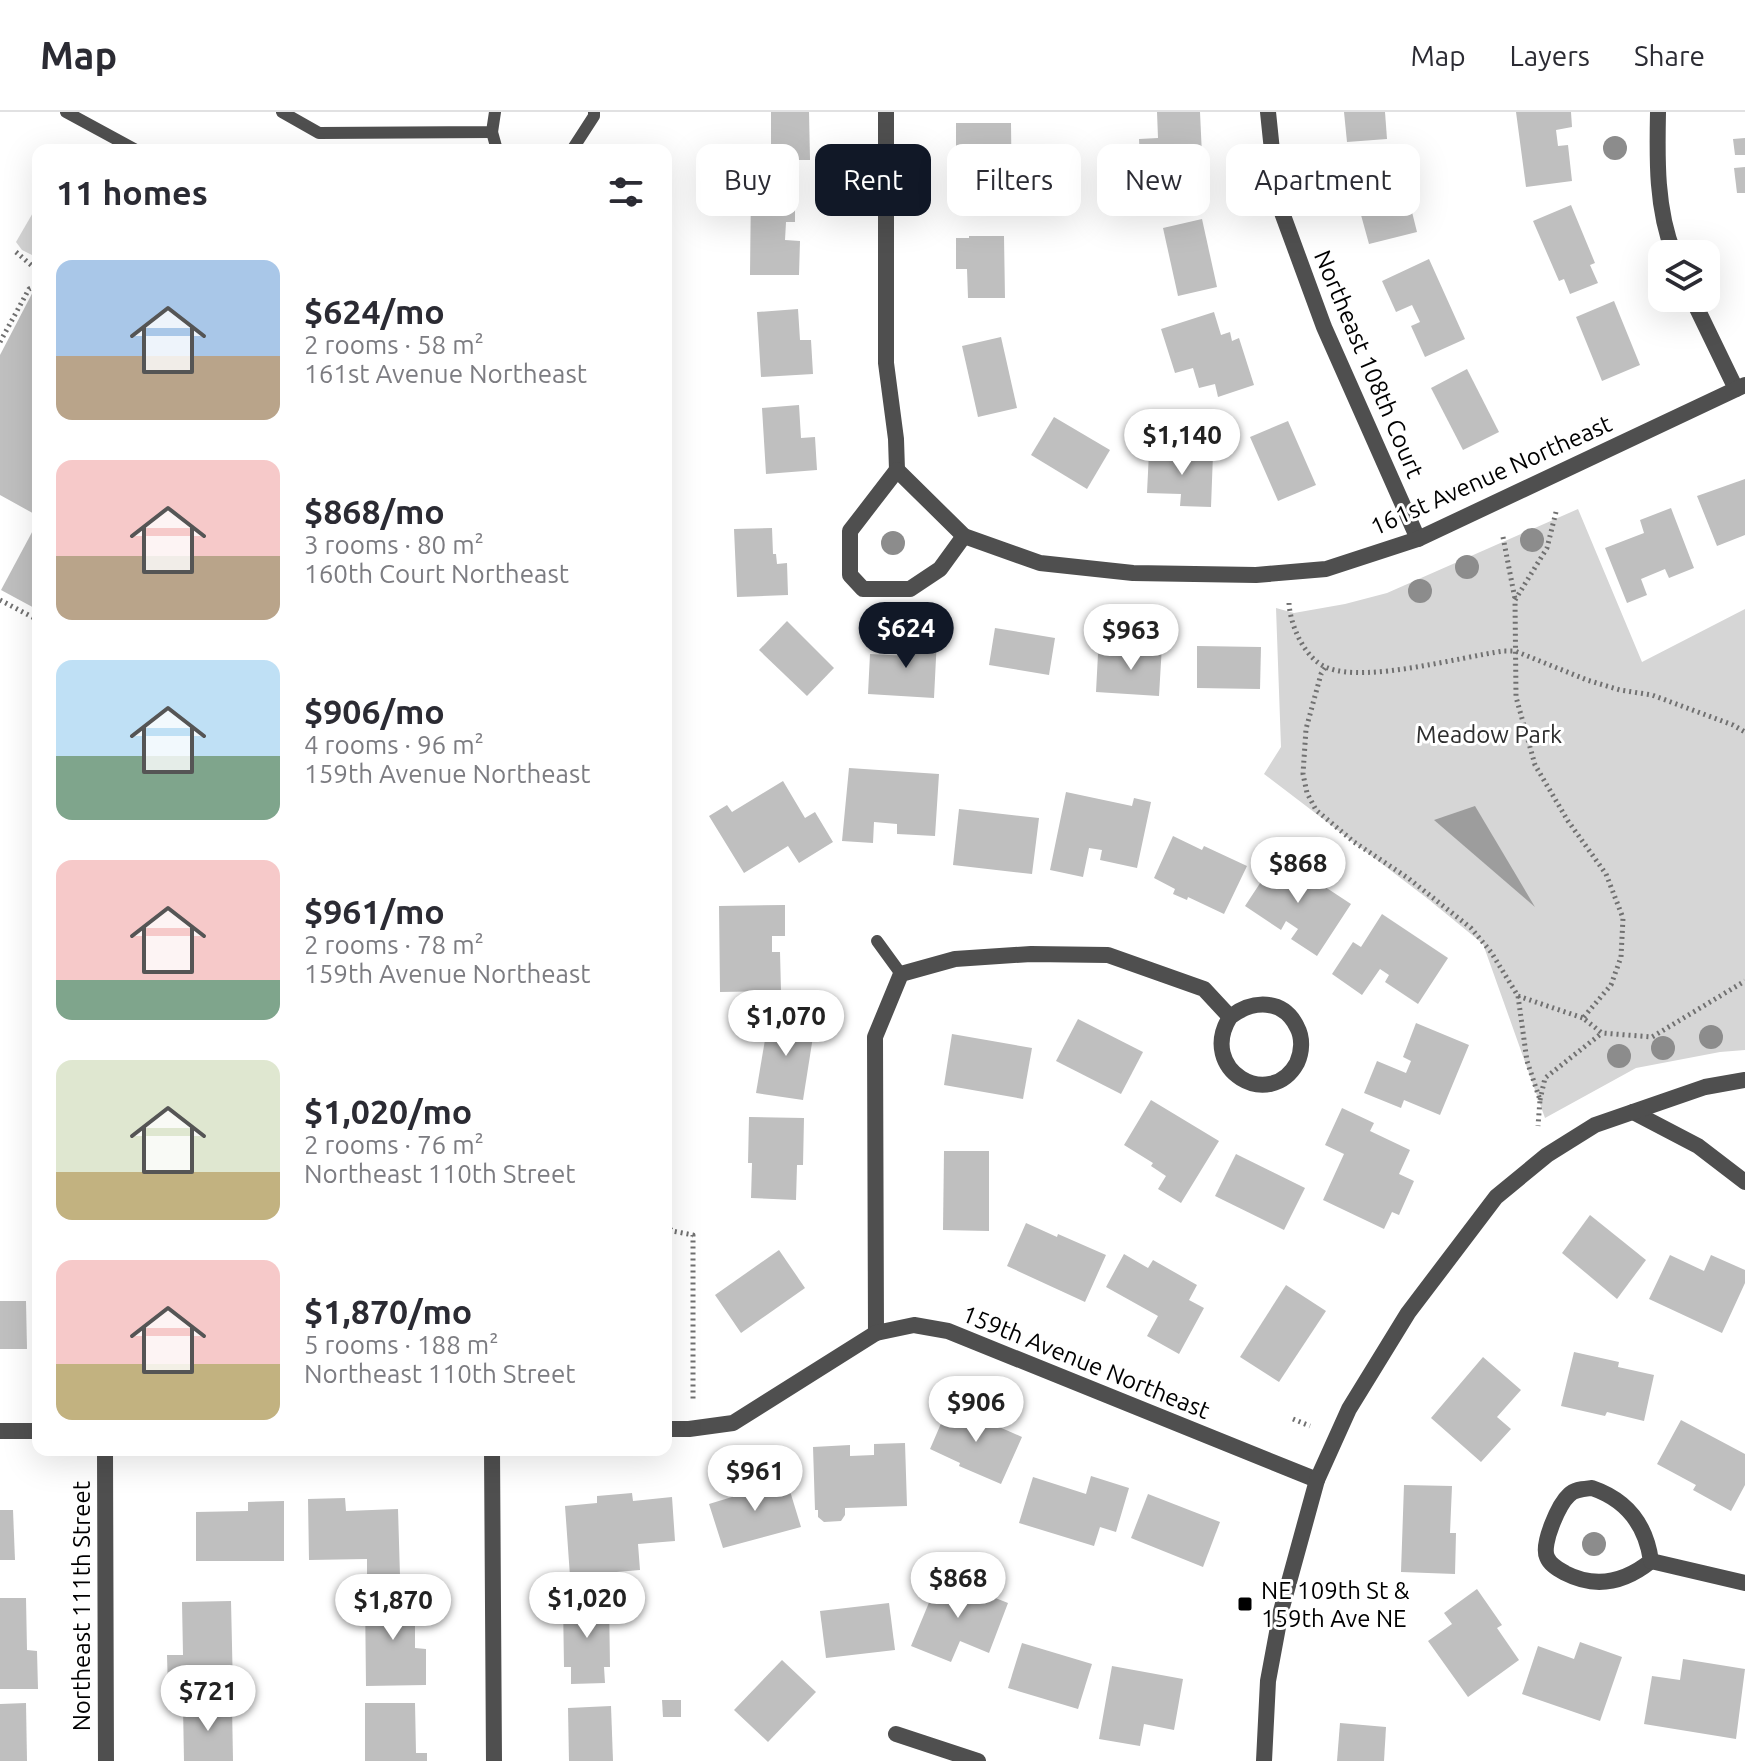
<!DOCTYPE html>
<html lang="en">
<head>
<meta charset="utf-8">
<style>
	body { margin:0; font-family:Ubuntu,sans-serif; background:#f7f7f7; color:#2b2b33; height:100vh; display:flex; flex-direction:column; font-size:30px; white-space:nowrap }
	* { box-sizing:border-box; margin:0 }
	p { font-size:26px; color:#7c7c81 }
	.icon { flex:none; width:44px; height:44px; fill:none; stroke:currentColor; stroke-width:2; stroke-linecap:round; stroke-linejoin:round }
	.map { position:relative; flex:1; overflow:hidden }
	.panel { position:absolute; left:32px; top:32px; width:640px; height:1312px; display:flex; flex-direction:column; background:#fff; border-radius:16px; box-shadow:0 8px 32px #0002 }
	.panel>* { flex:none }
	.guide { position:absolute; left:696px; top:32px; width:760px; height:72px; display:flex; gap:16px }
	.tools { position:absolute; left:1648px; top:128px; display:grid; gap:16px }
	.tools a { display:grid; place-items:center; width:72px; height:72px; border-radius:16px; background:#fff; box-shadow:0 8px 32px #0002; font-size:40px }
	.price { position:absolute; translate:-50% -68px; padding:0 18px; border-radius:28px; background:#fff; color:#222; font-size:26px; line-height:52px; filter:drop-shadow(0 2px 4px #0008) }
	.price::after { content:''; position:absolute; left:50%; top:48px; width:24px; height:18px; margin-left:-12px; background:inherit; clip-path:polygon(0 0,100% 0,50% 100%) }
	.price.active { background:#111827; color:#fff }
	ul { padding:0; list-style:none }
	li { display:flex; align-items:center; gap:24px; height:200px; padding:0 24px }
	li span { display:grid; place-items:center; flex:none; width:224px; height:160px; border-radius:16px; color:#555 }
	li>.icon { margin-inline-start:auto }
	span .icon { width:96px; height:96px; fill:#fffc; stroke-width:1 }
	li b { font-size:34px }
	h2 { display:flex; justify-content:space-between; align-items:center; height:96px; padding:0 24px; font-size:34px }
	.tag { padding:0 28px; border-radius:16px; background:#fff; box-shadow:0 8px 32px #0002; font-size:28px; line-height:72px }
	.tag.active { background:#111827; color:#fff }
	header { display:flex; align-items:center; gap:48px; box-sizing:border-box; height:112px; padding:0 40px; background:#fff; border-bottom:2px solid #e1e1e2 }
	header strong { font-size:38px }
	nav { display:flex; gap:44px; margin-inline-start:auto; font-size:28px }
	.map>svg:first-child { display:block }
</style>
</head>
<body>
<header>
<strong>Map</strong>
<nav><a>Map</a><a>Layers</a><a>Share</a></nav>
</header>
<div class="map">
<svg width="1745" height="1649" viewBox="0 0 1745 1649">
	<rect width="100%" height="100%" fill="#fff"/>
	<!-- green -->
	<g fill="#d6d6d6">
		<polygon points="38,92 38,146 22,138 16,130"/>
		<polygon points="1578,397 1642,550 1745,497 1745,938 1720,940 1636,956 1545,1006 1483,832 1428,787 1264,662 1281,635 1276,496 1294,501 1345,492 1387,481"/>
	</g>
	<!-- water -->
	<polygon fill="#9d9d9d" points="1475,694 1535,795 1434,708"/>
	<!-- building -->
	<g fill="#bfbfbf">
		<polygon points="771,0 809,0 810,48 771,48"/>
		<polygon points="1157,0 1200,0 1203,65 1141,68 1139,27 1158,26"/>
		<polygon points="1344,0 1385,0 1387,27 1347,30"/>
		<polygon points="1516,0 1571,0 1572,15 1556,18 1558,34 1568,33 1572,69 1526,75"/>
		<polygon points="956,11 1011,11 1012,98 964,98 963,57 977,56 976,45 956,45"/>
		<polygon points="1745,26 1745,43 1735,43 1733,27"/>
		<polygon points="1745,55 1745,81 1737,81 1734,56"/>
		<polygon points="1402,60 1417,120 1369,132 1361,103 1371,100 1364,70"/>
		<polygon points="751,76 795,77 795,110 786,110 785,128 800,129 799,163 750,163"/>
		<polygon points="1571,93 1595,151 1590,153 1598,171 1570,182 1564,167 1559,169 1533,109"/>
		<polygon points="1202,107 1217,175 1178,184 1163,116"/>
		<polygon points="969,124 1004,124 1005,186 968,186 967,157 956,157 956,126 969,126"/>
		<polygon points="1429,147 1465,227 1425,245 1411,214 1420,210 1412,193 1396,200 1382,169"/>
		<polygon points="38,170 38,404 0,383 0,243"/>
		<polygon points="1614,189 1640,253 1602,269 1576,205"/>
		<polygon points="798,197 800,228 811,228 813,262 761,265 757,200"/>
		<polygon points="1214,200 1221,223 1230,220 1232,229 1239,226 1254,273 1218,285 1215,272 1199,276 1193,256 1175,261 1161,217"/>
		<polygon points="1001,225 1017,296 978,305 962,234"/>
		<polygon points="1467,257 1499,320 1463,338 1431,276"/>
		<polygon points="799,293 801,326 815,325 817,358 766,362 762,296"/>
		<polygon points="1054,305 1110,338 1087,377 1031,343"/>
		<polygon points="1288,309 1316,373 1278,389 1250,325"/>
		<polygon points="1149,340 1213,342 1211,395 1180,394 1181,382 1147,381"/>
		<polygon points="1745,367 1745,423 1717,434 1697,384"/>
		<polygon points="1671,396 1694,456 1669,466 1665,457 1641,467 1647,483 1627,491 1605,436 1644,421 1640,408"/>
		<polygon points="38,409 38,498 1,478"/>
		<polygon points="772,416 773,442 776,442 777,452 787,451 788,483 737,485 734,417"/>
		<polygon points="787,509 834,556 807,584 759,538"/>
		<polygon points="995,516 1055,526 1049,563 989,553"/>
		<polygon points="916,520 934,521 934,525 937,526 934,586 868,582 870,542 909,544 911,523 916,523"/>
		<polygon points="1135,531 1162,533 1159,584 1096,580 1098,542 1134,544"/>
		<polygon points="1197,534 1261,535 1260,577 1197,576"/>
		<polygon points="849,656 939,662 935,724 897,722 897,712 874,710 873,731 842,729"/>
		<polygon points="783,669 805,706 815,700 833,730 799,751 788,734 744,761 709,704 727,693 732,700"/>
		<polygon points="1066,680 1132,694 1134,686 1151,690 1137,756 1100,748 1102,738 1089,736 1083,765 1050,758"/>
		<polygon points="959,697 1039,706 1032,762 953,753"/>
		<polygon points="1173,724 1202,738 1204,734 1247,754 1224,802 1188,785 1187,788 1173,782 1175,777 1154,766"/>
		<polygon points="1278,744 1351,792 1317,844 1291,827 1298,817 1286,809 1281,818 1245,794"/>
		<polygon points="785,793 785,824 772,824 772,840 780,840 781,879 720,880 719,794"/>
		<polygon points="1382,802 1448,846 1418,892 1385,870 1389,863 1380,857 1362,883 1332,862 1353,830 1361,835"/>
		<polygon points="769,904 815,912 803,988 756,981"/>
		<polygon points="1078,907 1143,940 1121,982 1056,949"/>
		<polygon points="1416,911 1469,933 1440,1003 1404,988 1401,996 1364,981 1377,949 1406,961 1411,949 1403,945"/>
		<polygon points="952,922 1032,936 1023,987 944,973"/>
		<polygon points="1151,988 1219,1029 1181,1091 1158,1077 1166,1064 1151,1054 1153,1051 1124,1033"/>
		<polygon points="1342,996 1374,1011 1370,1019 1410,1038 1399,1062 1414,1069 1399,1103 1392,1100 1384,1117 1323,1088 1344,1042 1325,1033"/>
		<polygon points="749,1005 804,1006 803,1053 797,1053 796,1088 751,1086 752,1051 748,1051"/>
		<polygon points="944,1039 989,1039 989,1119 943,1118"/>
		<polygon points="1236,1042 1305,1076 1284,1118 1215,1084"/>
		<polygon points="1590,1103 1646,1148 1617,1187 1562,1141"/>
		<polygon points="1026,1111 1057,1125 1058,1122 1106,1143 1085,1190 1007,1154"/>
		<polygon points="779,1138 805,1176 741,1221 715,1183"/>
		<polygon points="1124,1142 1148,1156 1153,1148 1197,1173 1189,1188 1204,1196 1179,1242 1147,1224 1158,1204 1106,1175"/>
		<polygon points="1670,1143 1704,1159 1711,1143 1745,1158 1745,1171 1722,1221 1649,1187"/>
		<polygon points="1286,1173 1326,1199 1279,1270 1240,1245"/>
		<polygon points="0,1189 26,1189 27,1237 0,1237"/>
		<polygon points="1574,1240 1619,1250 1618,1255 1654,1263 1644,1309 1607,1300 1605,1304 1561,1294"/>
		<polygon points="1483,1245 1521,1278 1497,1305 1511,1317 1481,1350 1431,1306"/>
		<polygon points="949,1293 1022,1325 1001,1372 959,1354 960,1351 930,1337"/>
		<polygon points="1681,1308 1745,1342 1745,1373 1731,1399 1693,1378 1696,1373 1657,1352"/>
		<polygon points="905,1331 907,1394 845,1396 845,1403 841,1409 824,1410 818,1405 818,1398 815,1398 813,1335 850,1333 850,1344 874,1343 874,1332"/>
		<polygon points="1091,1364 1129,1376 1116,1420 1100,1415 1094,1434 1019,1411 1033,1365 1086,1382"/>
		<polygon points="786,1366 801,1415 723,1436 709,1392 732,1385 730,1379 747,1373 748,1377"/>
		<polygon points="1404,1373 1452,1374 1450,1421 1456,1421 1455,1462 1401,1460"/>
		<polygon points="632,1381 633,1389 672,1385 675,1429 638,1432 640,1458 570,1464 565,1394 597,1391 597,1384"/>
		<polygon points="1148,1382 1220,1410 1203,1455 1131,1426"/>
		<polygon points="345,1386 346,1399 398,1397 400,1464 367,1465 367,1447 309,1448 308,1387"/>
		<polygon points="284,1389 284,1449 196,1449 196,1400 248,1399 248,1390"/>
		<polygon points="0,1398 13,1398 15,1448 0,1448"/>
		<polygon points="940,1464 1008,1491 989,1541 960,1529 951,1550 911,1534"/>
		<polygon points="1477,1477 1502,1513 1497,1516 1519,1548 1468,1585 1428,1529 1452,1512 1444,1501"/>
		<polygon points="365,1482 415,1482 415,1536 426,1537 426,1573 366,1574"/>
		<polygon points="0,1486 26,1486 27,1538 37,1539 38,1577 0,1577"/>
		<polygon points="609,1488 610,1555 604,1555 605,1571 571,1572 571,1555 564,1555 563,1489"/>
		<polygon points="231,1489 233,1578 168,1579 167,1543 183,1543 182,1490"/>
		<polygon points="889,1491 895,1538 826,1546 820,1499"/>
		<polygon points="1580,1530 1622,1545 1600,1609 1522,1582 1538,1534 1574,1547"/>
		<polygon points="1022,1531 1092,1552 1078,1597 1008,1576"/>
		<polygon points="1683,1547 1745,1557 1736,1627 1644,1612 1652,1564 1680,1568"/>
		<polygon points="782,1548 816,1580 768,1630 734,1598"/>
		<polygon points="1112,1554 1183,1567 1174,1618 1144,1612 1140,1634 1099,1627"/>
		<polygon points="662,1588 681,1588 681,1605 663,1605"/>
		<polygon points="26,1591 27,1649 0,1649 0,1592"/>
		<polygon points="365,1591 415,1591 416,1641 427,1641 427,1649 365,1649"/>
		<polygon points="232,1593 233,1649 184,1649 183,1594"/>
		<polygon points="611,1594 613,1649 569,1649 568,1596"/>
		<polygon points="1340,1611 1386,1615 1384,1649 1337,1649"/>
	</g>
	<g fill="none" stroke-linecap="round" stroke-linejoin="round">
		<!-- path -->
		<g stroke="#717171" stroke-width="5" stroke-dasharray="2 4" stroke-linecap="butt">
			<polyline points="16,140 38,159"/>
			<polyline points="0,230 29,177 38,173"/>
			<polyline points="1556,400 1547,436 1515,488 1516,585 1535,653 1568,709 1606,762 1623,806 1621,845 1611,873 1583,906 1602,921 1652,925 1745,869"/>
			<polyline points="1503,425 1515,487"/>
			<polyline points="0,488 38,508"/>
			<path d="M1289,491C1290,513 1305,548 1328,556C1367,571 1460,545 1504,539H1515L1587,568L1620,578L1652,583L1733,613L1745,620"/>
			<polyline points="1325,556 1321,562 1306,617 1303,662 1307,681 1316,698 1354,730 1408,766 1471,816 1491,840 1518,884 1527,949 1540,988 1538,1014"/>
			<polyline points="1518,884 1583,906"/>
			<polyline points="1540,988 1545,966 1602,921"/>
			<polyline points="666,1112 672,1119 693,1123 693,1287"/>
			<polyline points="1293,1307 1310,1314"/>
		</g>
		<!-- service -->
		<g stroke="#4f4f4f" stroke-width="12">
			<polyline points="66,0 136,38"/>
			<polyline points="282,0 319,21 492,20 495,0"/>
			<polyline points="492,20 497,38"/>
			<polyline points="572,38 594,4 594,0"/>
			<polyline points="877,829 901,862"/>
		</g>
		<!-- minor -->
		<g stroke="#4f4f4f" stroke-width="16">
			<polyline points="886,0 886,251 896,327 897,358"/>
			<polyline points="1268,0 1277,87 1324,215 1418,427"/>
			<path d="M1658,0C1657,47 1656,97 1674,142"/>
			<polyline points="1692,186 1736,277"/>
			<polyline points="897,358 964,424 1040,451 1133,461 1256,463 1326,457 1418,427 1745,273"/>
			<polyline points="897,358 850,419 850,463 863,477 910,477 940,457 964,424"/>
			<polyline points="1633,1000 1698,1034 1745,1070"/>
			<path d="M876,1221L875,925L901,862L955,847L1031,842L1108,843L1204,877L1230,905C1197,958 1270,1000 1297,951C1302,940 1303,926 1297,915C1283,886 1252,888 1230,905"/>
			<polyline points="666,1317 689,1317 733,1311 876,1221 914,1213 948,1219 1317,1368"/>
			<polyline points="0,1319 38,1319"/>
			<polyline points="105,1338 106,1649"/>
			<polyline points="492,1338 494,1649"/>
			<path d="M1592,1376C1627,1388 1646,1413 1651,1449C1625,1470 1596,1477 1565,1461C1558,1457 1550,1453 1547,1445C1541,1432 1559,1392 1569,1383C1575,1377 1583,1377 1592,1376Z"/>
			<polyline points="1651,1449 1745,1471"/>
			<polyline points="896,1622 978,1649"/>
		</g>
		<!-- tertiary -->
		<polyline stroke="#4f4f4f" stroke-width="16" points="1264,1649 1268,1569 1281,1499 1317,1368 1349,1297 1408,1201 1496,1085 1547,1043 1595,1013 1705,975 1745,968"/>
	</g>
	<!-- trees -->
	<g fill="#8c8c8c">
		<circle cx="1615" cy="36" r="12"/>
		<circle cx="1532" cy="428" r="12"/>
		<circle cx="893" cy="431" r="12"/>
		<circle cx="1467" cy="455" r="12"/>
		<circle cx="1420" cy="479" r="12"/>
		<circle cx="1711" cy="925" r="12"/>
		<circle cx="1663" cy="936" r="12"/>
		<circle cx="1619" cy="944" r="12"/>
		<circle cx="1594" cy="1432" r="12"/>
	</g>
	<!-- markers -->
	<rect fill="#000" stroke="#fff" stroke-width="3" x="1237" y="1484" width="16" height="16" rx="4"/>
	<g text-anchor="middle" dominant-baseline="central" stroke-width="6" stroke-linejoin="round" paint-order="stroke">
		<!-- street labels -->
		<g font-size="24" fill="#000" stroke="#fff">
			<text transform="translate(1369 252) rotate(67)">Northeast 108th Court</text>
			<text transform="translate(1491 363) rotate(-24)">161st Avenue Northeast</text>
			<text transform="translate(1086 1250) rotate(22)">159th Avenue Northeast</text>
			<text transform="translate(81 1494) rotate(-90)">Northeast 111th Street</text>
		</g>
		<!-- park labels -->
		<g font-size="24" fill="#2d2d2d" stroke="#fff">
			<text x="1489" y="622">Meadow Park</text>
		</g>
		<!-- poi labels -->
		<g font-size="24" fill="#000" stroke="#fff" text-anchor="start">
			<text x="1261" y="1478">NE 109th St &amp;<tspan x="1261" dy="28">159th Ave NE</tspan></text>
		</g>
	</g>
</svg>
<div class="tools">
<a><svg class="icon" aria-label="layers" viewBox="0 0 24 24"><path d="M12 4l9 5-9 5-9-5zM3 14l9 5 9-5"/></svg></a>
</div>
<b class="price" style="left:1182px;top:365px">$1,140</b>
<b class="price active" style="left:906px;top:558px">$624</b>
<b class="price" style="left:1131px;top:560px">$963</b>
<b class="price" style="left:1298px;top:793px">$868</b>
<b class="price" style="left:786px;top:946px">$1,070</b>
<b class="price" style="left:976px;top:1332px">$906</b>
<b class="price" style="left:755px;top:1401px">$961</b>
<b class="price" style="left:958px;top:1508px">$868</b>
<b class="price" style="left:587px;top:1528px">$1,020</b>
<b class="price" style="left:393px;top:1530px">$1,870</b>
<b class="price" style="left:208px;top:1621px">$721</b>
<div class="guide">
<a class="tag">Buy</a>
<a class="tag active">Rent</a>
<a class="tag">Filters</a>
<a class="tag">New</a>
<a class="tag">Apartment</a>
</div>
<section class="panel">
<h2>11 homes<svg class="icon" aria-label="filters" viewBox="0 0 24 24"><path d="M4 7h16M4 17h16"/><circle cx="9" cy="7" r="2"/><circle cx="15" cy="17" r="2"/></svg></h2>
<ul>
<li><span style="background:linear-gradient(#a9c7e8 60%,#b9a48a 0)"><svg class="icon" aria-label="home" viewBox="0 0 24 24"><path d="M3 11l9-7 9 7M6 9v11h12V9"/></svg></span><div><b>$624/mo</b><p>2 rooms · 58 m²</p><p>161st Avenue Northeast</p></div></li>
<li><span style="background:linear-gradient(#f6c9c9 60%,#b9a48a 0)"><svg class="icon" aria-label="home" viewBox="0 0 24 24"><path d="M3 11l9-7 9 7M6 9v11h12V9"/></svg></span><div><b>$868/mo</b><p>3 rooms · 80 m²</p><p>160th Court Northeast</p></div></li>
<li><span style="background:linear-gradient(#bfe0f5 60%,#7fa58c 0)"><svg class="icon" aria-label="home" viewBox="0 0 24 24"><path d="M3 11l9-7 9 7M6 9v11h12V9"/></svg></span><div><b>$906/mo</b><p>4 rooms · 96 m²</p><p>159th Avenue Northeast</p></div></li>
<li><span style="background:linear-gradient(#f6c9c9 75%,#7fa58c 0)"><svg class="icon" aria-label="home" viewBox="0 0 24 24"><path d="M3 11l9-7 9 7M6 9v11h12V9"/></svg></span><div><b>$961/mo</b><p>2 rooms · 78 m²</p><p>159th Avenue Northeast</p></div></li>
<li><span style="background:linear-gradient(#dfe7d0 70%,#c2b280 0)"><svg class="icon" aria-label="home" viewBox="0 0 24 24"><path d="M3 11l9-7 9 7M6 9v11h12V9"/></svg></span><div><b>$1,020/mo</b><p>2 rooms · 76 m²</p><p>Northeast 110th Street</p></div></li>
<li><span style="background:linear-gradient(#f6c9c9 65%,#c2b280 0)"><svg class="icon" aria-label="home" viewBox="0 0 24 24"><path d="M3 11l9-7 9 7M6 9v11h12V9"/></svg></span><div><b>$1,870/mo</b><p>5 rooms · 188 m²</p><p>Northeast 110th Street</p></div></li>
</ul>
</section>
</div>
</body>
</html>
